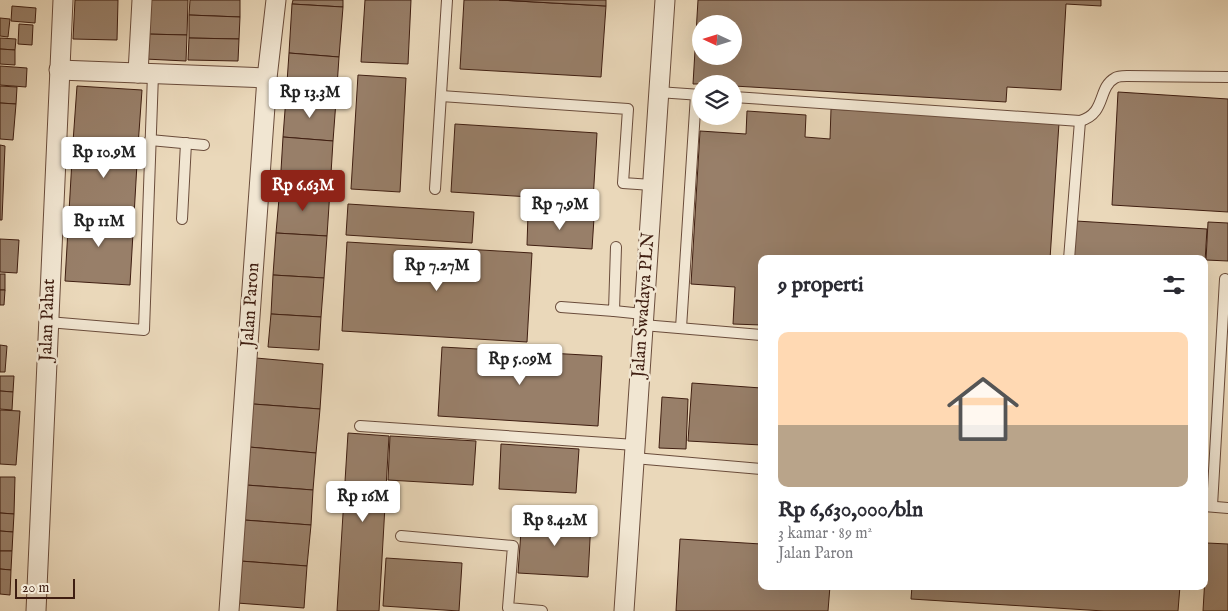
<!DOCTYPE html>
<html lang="id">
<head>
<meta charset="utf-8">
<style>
	body { margin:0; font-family:"IM FELL English",serif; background:#f2f2f3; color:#2b2b33; height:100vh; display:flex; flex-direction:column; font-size:19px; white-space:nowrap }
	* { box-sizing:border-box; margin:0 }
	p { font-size:16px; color:#7c7c81 }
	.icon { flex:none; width:28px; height:28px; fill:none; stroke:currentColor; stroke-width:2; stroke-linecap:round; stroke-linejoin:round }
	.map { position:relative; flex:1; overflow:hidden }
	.drawer { position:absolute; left:758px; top:255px; width:450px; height:335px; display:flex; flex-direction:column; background:#fff; border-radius:10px; box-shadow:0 5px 20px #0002 }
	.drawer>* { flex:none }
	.needle { width:32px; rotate:274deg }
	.buttons { position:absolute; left:692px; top:15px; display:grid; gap:10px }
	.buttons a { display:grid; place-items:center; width:50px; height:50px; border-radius:50%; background:#fff; box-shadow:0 5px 20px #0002; font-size:25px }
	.scale { position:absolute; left:15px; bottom:12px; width:60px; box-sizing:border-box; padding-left:5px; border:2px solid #3f1e11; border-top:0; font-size:14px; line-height:18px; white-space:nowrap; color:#3f1e11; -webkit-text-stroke:4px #f1e6d2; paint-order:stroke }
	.price { position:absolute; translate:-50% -42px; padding:0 11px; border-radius:5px; background:#fff; color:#222; font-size:16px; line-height:32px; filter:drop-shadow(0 1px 2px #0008) }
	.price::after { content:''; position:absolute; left:50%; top:30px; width:15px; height:11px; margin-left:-8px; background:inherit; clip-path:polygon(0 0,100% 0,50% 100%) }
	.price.on { background:#8f2418; color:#fff }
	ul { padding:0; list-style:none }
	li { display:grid; align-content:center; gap:10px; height:265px; padding:0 20px }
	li+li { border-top:1px solid #e1e1e2 }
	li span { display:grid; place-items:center; height:155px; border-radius:10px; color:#555 }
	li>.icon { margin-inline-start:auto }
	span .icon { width:90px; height:90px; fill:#fffc; stroke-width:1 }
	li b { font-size:21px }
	h2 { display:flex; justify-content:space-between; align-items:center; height:60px; padding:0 20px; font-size:21px }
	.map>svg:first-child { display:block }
</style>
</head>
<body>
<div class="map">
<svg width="1228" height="611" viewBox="0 0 1228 611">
	<rect width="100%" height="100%" fill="#ead8ba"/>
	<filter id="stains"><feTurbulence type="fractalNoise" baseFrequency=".004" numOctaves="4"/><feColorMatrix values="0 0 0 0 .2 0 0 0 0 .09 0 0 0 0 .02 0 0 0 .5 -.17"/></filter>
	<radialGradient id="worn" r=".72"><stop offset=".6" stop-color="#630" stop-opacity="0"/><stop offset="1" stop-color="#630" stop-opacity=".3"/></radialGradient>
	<!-- building -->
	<g fill="#987f69" stroke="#3f1e11" fill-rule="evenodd">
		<polygon points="75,0 118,0 117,40 73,39"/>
		<polygon points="147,0 188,0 187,35 146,34"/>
		<polygon points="190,0 240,0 240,17 189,15"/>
		<polygon points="293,0 343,0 343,7 292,4"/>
		<polygon points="365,0 411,0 408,64 361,62"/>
		<polygon points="464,0 499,0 606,6 601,77 460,69"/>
		<polygon points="499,0 606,0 606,6"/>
		<path d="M698,0H1101V6L1066,4L1061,90L1007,87L1006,102L734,86V84H693ZM701,24H734V56H701Z"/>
		<polygon points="292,4 343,7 339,57 289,53"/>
		<polygon points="12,6 36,8 35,23 11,21"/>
		<polygon points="189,15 240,17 239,39 189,38"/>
		<polygon points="0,18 10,19 8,37 0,36"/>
		<polygon points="19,24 33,25 32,45 18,44"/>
		<polygon points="146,34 187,35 186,61 145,59"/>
		<polygon points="0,38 16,39 15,50 0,49"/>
		<polygon points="189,38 239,39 238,61 188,60"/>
		<polygon points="0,49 15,50 15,65 0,64"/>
		<polygon points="289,53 339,57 336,101 286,97"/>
		<polygon points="0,66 27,68 26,87 0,85"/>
		<polygon points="358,75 406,78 400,192 351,189"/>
		<polygon points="0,86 17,87 16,104 0,103"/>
		<polygon points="77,86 142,90 138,146 73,142"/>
		<polygon points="1118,92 1228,99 1228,212 1112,205"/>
		<polygon points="286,97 336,101 333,141 283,137"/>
		<polygon points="0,103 16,104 13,140 0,139"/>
		<polygon points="831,109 1059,123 1050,259 761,259 761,325 733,324 735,287 691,284 700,131 746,134 747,111 806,115 805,137 830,139"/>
		<polygon points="455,124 597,133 593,201 451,192"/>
		<polygon points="283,137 333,141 330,190 280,187"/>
		<polygon points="73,142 138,146 134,216 69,212"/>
		<polygon points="0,145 5,146 2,220 0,220"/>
		<polygon points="280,187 330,190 327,236 276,233"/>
		<polygon points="348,204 474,212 472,243 346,235"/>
		<polygon points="69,212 134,216 130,285 65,281"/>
		<polygon points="528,214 594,218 592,249 527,245"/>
		<polygon points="1076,221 1207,229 1204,278 1204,259 1074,259"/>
		<polygon points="1208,222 1228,223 1228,261 1206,260"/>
		<polygon points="276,233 327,236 324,278 273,275"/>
		<polygon points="0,239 19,240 17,273 0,272"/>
		<polygon points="347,242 532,253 527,342 342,331"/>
		<rect x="0" y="274" width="5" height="16"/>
		<polygon points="273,275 324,278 321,317 271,314"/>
		<polygon points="0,290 5,290 4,305 0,305"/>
		<polygon points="271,314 321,317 319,350 268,347"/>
		<polygon points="0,345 7,346 5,372 0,372"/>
		<polygon points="442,347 602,356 598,426 438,416"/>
		<polygon points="256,358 323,364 320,409 253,404"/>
		<polygon points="0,376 14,376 13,392 0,391"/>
		<polygon points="692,383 761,388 761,445 688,441"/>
		<polygon points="0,391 13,392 12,410 0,409"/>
		<polygon points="662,397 688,399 686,449 659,448"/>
		<polygon points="253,404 320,409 316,453 249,447"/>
		<polygon points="0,410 20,411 16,465 0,464"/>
		<polygon points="348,433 389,436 379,611 337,611"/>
		<polygon points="390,436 476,441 473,485 388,480"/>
		<polygon points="501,444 579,449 576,493 499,489"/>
		<polygon points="249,447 316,453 313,490 246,485"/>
		<polygon points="0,477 15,477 14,514 0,513"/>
		<polygon points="246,485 313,490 311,525 244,520"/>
		<polygon points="0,513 14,514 13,532 0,531"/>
		<polygon points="522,517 591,521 588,577 518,573"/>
		<polygon points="244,520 311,525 307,566 240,561"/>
		<polygon points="0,531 13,532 12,551 0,551"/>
		<polygon points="680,539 761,544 761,586 830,586 828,611 676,611"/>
		<polygon points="1207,543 1228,544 1228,611 1203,611"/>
		<polygon points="0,551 12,551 11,570 0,569"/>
		<polygon points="386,558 462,563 459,611 383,606"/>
		<polygon points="240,561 307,566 304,608 237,603"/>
		<polygon points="0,569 11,570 10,595 0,594"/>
		<polygon points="912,586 1180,586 1178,611 1104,611 911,599"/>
	</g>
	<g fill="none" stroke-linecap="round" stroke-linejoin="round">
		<!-- lane casing -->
		<g stroke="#6a4c3b" stroke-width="12">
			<g id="lane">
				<polyline points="658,92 701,95"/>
				<polyline points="441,96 628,109 623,183 652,185"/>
				<path d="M734,97L1080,121C1107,113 1097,88 1115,78C1118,76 1123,76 1127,76L1228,77"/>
				<polyline points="150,140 204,145"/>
				<polyline points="435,189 447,0"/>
				<polyline points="182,219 186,143"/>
				<polyline points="1069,259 1080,121"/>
				<polyline points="561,307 614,311 616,247"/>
				<polyline points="614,311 643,314"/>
				<polyline points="48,322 144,330 153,74"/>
				<polyline points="643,325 761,335"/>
				<polyline points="681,328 696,95"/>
				<polyline points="360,426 635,445"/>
				<polyline points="634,458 761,469"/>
				<polyline points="1204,506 1228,508"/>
				<polyline points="1212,506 1225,279"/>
				<polyline points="401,536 513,546 508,608 542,611"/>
			</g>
		</g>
		<!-- street casing -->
		<g stroke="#6a4c3b" stroke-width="21">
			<g id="street">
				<polyline points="59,70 267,78"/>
				<polyline points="138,73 142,0"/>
				<polyline points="36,611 63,0"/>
				<polyline points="229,611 267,78 276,0"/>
				<polyline points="624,611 665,0"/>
			</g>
		</g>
		<!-- lane -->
		<use href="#lane" stroke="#f1e6d2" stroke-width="10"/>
		<!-- street -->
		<use href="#street" stroke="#f1e6d2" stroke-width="19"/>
	</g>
	<g text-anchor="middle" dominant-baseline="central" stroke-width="5" stroke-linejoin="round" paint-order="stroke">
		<!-- street labels -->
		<g font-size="18" fill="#3f1e11" stroke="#f1e6d2">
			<text transform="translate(251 305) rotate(-86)">Jalan Paron</text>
			<text transform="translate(644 305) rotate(-86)">Jalan Swadaya PLN</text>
			<text transform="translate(48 320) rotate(-88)">Jalan Pahat</text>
		</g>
	</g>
	<rect width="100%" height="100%" filter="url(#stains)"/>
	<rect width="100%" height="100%" fill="url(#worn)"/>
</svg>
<div class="buttons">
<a><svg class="needle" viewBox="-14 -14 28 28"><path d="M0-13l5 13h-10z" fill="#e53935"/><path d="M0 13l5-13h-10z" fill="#7c7c81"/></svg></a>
<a><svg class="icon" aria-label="layers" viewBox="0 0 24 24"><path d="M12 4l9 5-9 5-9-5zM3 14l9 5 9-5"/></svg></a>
</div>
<div class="scale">20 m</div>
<b class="price" style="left:310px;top:119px">Rp 13.3M</b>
<b class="price" style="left:104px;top:179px">Rp 10.9M</b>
<b class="price on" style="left:303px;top:212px">Rp 6.63M</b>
<b class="price" style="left:560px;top:231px">Rp 7.9M</b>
<b class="price" style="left:99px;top:248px">Rp 11M</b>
<b class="price" style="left:437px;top:292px">Rp 7.27M</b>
<b class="price" style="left:520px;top:386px">Rp 5.09M</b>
<b class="price" style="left:363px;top:523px">Rp 16M</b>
<b class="price" style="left:555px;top:547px">Rp 8.42M</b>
<section class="drawer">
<h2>9 properti<svg class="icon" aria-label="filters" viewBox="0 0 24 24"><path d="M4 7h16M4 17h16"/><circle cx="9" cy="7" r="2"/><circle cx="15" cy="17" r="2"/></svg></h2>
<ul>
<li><span style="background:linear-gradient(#ffd9b3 60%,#b9a48a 0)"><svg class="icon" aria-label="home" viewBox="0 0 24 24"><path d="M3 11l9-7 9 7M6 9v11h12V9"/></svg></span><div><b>Rp 6,630,000/bln</b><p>3 kamar · 89 m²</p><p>Jalan Paron</p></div></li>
</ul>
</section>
</div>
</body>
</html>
